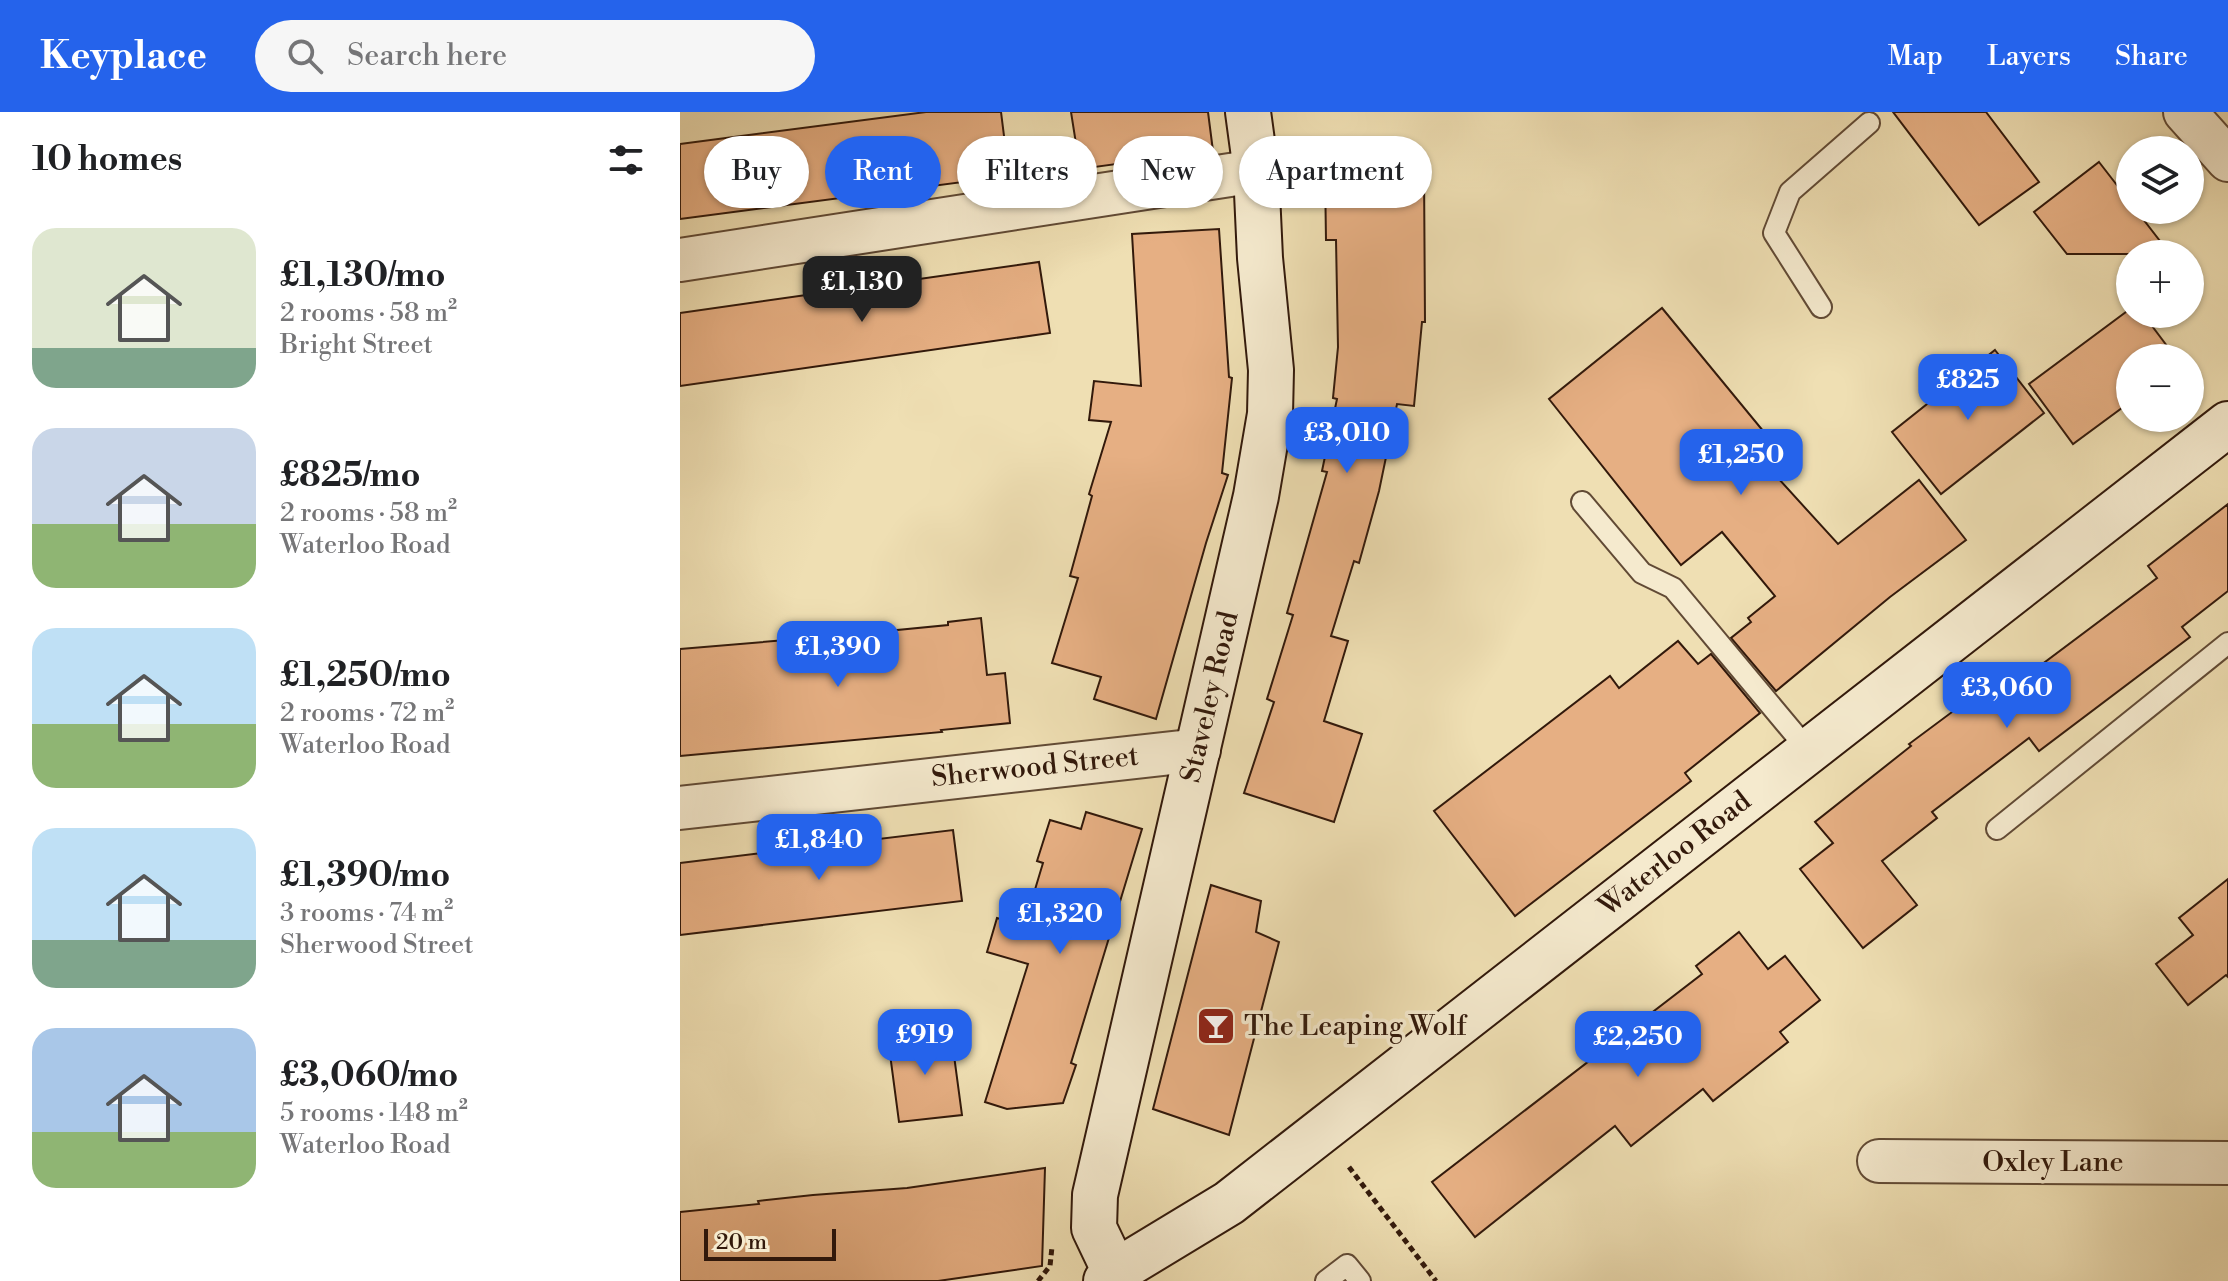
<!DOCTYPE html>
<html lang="en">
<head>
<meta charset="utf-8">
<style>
	body { margin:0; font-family:"Libre Bodoni",serif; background:#f6f6f6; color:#202124; height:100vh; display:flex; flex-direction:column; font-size:30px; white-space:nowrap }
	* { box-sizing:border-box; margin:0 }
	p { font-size:26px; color:#757577 }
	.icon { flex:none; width:44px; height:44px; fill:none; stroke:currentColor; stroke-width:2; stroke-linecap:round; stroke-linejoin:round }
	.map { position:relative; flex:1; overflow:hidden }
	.panel { display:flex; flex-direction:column; background:#fff; width:680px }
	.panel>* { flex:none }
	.banner { position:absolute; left:24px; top:24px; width:760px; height:72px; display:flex; gap:16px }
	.controls { position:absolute; left:1436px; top:24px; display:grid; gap:16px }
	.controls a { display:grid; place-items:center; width:88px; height:88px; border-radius:50%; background:#fff; box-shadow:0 2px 6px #0004; font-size:40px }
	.scale { position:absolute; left:24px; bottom:20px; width:132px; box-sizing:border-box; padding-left:8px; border:4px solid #32190b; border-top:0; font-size:22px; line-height:28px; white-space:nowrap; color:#32190b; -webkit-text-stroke:6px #f5eace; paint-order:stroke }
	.price { position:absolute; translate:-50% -68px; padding:0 18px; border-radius:16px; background:#2563eb; color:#fff; font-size:26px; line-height:52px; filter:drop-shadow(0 2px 4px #0008) }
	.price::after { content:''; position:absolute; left:50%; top:48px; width:24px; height:18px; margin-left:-12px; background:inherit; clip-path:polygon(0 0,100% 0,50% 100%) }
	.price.on { background:#222; color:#fff }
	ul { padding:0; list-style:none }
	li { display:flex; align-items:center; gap:24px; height:200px; padding:0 32px }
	li span { display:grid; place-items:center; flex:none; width:224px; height:160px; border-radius:24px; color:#555 }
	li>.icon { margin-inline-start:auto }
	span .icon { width:96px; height:96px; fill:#fffc; stroke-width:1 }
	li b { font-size:34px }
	h2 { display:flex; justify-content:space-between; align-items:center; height:96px; padding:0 32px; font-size:34px }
	.chip { padding:0 28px; border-radius:36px; background:#fff; box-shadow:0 2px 6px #0004; font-size:28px; line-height:72px }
	.chip.on { background:#2563eb; color:#fff }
	header { display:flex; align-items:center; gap:48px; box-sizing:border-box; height:112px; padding:0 40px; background:#2563eb; color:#fff }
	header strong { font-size:38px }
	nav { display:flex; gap:44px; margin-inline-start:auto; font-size:28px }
	.search { width:560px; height:72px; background:#f6f6f6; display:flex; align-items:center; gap:20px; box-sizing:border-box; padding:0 28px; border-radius:44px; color:#757577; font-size:30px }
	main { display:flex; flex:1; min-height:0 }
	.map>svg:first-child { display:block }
</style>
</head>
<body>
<header>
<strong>Keyplace</strong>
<div class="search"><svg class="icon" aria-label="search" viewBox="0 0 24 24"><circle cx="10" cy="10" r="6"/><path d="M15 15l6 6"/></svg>Search here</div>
<nav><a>Map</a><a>Layers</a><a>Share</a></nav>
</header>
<main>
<section class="panel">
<h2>10 homes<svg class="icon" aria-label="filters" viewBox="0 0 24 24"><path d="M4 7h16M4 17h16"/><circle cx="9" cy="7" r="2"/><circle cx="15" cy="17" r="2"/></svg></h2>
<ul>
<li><span style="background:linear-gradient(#dfe7d0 75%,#7fa58c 0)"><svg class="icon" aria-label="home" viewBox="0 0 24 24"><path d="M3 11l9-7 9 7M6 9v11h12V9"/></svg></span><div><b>£1,130/mo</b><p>2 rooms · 58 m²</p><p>Bright Street</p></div></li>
<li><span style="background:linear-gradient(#c9d6e8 60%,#8fb573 0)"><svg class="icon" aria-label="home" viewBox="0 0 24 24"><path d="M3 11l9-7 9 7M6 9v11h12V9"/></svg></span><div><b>£825/mo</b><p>2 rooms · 58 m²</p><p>Waterloo Road</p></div></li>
<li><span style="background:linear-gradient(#bfe0f5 60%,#8fb573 0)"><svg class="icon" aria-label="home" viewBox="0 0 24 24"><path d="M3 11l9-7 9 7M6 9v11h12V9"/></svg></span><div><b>£1,250/mo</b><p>2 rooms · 72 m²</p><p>Waterloo Road</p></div></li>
<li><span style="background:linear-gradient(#bfe0f5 70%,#7fa58c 0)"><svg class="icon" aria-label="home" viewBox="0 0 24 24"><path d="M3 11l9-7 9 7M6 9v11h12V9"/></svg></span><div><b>£1,390/mo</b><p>3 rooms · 74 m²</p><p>Sherwood Street</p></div></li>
<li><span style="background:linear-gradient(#a9c7e8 65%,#8fb573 0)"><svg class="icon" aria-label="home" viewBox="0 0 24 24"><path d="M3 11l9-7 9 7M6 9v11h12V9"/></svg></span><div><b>£3,060/mo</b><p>5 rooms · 148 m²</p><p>Waterloo Road</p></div></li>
</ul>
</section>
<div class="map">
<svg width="1548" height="1169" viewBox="0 0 1548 1169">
	<rect width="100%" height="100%" fill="#efdfb3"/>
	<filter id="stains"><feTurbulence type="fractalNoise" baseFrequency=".0025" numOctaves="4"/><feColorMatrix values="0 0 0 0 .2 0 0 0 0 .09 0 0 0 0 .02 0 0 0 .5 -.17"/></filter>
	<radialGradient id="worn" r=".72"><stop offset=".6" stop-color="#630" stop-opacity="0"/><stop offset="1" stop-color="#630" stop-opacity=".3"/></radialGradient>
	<!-- building -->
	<g fill="#e6af83" stroke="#32190b" stroke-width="2">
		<polygon points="246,0 321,0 329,64 0,107 0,32"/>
		<polygon points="391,0 528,0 533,39 400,57"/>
		<polygon points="1213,0 1306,0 1359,70 1299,113"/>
		<polygon points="1419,50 1450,90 1450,98 1456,98 1490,142 1387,142 1354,100"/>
		<polygon points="744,58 745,210 742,210 734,294 717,292 699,379 679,451 674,449 651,524 668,529 644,609 682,622 654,710 564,681 594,590 587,587 613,503 607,501 647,360 642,359 657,287 653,286 658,235 656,128 646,128 645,60"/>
		<polygon points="539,117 549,265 552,266 542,361 548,363 526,431 476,607 414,587 421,565 372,551 398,466 390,464 412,384 409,382 431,310 409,308 414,269 461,274 452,122"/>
		<polygon points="359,150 370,221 0,274 0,201"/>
		<polygon points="982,196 1084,320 1077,343 1158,432 1239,368 1286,428 1210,485 1096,579 1051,526 1071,510 1068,506 1095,484 1042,420 1001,453 869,287"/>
		<polygon points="1450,197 1450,202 1463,202 1496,246 1450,246 1450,290 1393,332 1349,272"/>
		<polygon points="1315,238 1364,301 1261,382 1212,320"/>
		<polygon points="1548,392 1548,479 1502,515 1510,525 1359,639 1349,626 1252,700 1257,706 1202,749 1237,793 1183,836 1120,757 1153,731 1135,710 1231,634 1229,632 1311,571 1321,583 1477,466 1468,454"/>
		<polygon points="301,506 307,563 325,561 330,611 261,618 262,620 0,644 0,537 166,523 268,513 268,510"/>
		<polygon points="998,529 1018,552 1031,542 1080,601 1005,661 1011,669 835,804 754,699 930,564 939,576"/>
		<polygon points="406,700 462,717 391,951 396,953 383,991 327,997 305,990 348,852 307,840 317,806 344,814 363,751 357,749 370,708 401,717"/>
		<polygon points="273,718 282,789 0,823 0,751"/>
		<polygon points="1548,767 1548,865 1546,863 1508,893 1476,852 1513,823 1499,806"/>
		<polygon points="531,773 581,789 576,820 599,830 549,1023 473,997"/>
		<polygon points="1059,820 1088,857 1105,844 1140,888 1100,920 1108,930 1033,989 1023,977 951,1034 935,1014 795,1125 752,1070 1022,862 1016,854"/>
		<polygon points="271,921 282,1003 219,1010 208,927"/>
		<polygon points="365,1056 362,1154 258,1169 0,1169 0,1100 79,1092 78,1089 133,1083 227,1076"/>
	</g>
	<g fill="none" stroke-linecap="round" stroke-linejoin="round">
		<!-- lane casing -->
		<g stroke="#614a35" stroke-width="24">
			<g id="lane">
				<polyline points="1141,195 1094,121 1110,80 1189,11"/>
				<polyline points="902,390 962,461 993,476 1128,638"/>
				<polyline points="1317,717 1548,531"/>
				<polyline points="646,1169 667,1153 680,1169"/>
			</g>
		</g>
		<!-- street casing -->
		<g stroke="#614a35" stroke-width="46">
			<g id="street">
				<polyline points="1505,0 1548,48"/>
				<polyline points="0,148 576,59"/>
				<polyline points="0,696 519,638"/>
				<polyline points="1199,1049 1548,1051"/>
			</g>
		</g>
		<!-- secondary casing -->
		<g stroke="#32190b" stroke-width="48">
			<g id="secondary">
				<polyline points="435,1160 414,1116 415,1083 576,384 590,302 591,258 580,146 576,59 568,0"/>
				<polyline points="426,1169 435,1160 549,1091 1548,312"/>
			</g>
		</g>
		<!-- path -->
		<g stroke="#32190b" stroke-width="5" stroke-dasharray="6 4" stroke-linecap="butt">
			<polyline points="669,1055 756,1169"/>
			<polyline points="358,1169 370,1154 372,1135"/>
		</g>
		<!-- lane -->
		<use href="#lane" stroke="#f5eace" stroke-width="20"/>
		<!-- street -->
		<use href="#street" stroke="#f5eace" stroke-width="42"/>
		<!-- secondary -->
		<use href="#secondary" stroke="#f5eace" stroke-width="44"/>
	</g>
	<!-- icons -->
	<defs>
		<g id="bar-square" transform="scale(2)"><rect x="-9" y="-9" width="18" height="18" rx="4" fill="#8f2418" stroke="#f5eace"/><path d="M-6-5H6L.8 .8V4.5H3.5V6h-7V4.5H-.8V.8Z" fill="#fff"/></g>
	</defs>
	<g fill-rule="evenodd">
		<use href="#bar-square" x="536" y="914"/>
	</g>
	<g text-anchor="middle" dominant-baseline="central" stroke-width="7" stroke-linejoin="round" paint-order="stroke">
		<!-- street labels -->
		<g font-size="28" fill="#32190b" stroke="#f5eace">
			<text transform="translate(530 585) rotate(-77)">Staveley Road</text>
			<text transform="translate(355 655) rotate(-6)">Sherwood Street</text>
			<text transform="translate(995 742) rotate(-38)">Waterloo Road</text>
			<text x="1373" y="1050">Oxley Lane</text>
		</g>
		<!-- poi labels -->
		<g font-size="28" fill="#32190b" stroke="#f5eace" text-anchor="start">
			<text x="564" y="914">The Leaping Wolf</text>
		</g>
	</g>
	<rect width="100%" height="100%" filter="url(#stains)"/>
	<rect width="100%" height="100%" fill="url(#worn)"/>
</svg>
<div class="controls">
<a><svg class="icon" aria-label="layers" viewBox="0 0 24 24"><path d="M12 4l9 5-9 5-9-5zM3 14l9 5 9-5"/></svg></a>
<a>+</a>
<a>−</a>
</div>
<div class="scale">20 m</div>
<b class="price on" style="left:182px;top:212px">£1,130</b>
<b class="price" style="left:1288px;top:310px">£825</b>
<b class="price" style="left:667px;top:363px">£3,010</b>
<b class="price" style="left:1061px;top:385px">£1,250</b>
<b class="price" style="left:158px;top:577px">£1,390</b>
<b class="price" style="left:1327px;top:618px">£3,060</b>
<b class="price" style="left:139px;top:770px">£1,840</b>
<b class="price" style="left:380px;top:844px">£1,320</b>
<b class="price" style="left:245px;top:965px">£919</b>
<b class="price" style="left:958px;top:967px">£2,250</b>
<div class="banner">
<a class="chip">Buy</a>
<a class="chip on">Rent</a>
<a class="chip">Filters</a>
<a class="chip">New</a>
<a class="chip">Apartment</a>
</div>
</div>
</main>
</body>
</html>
